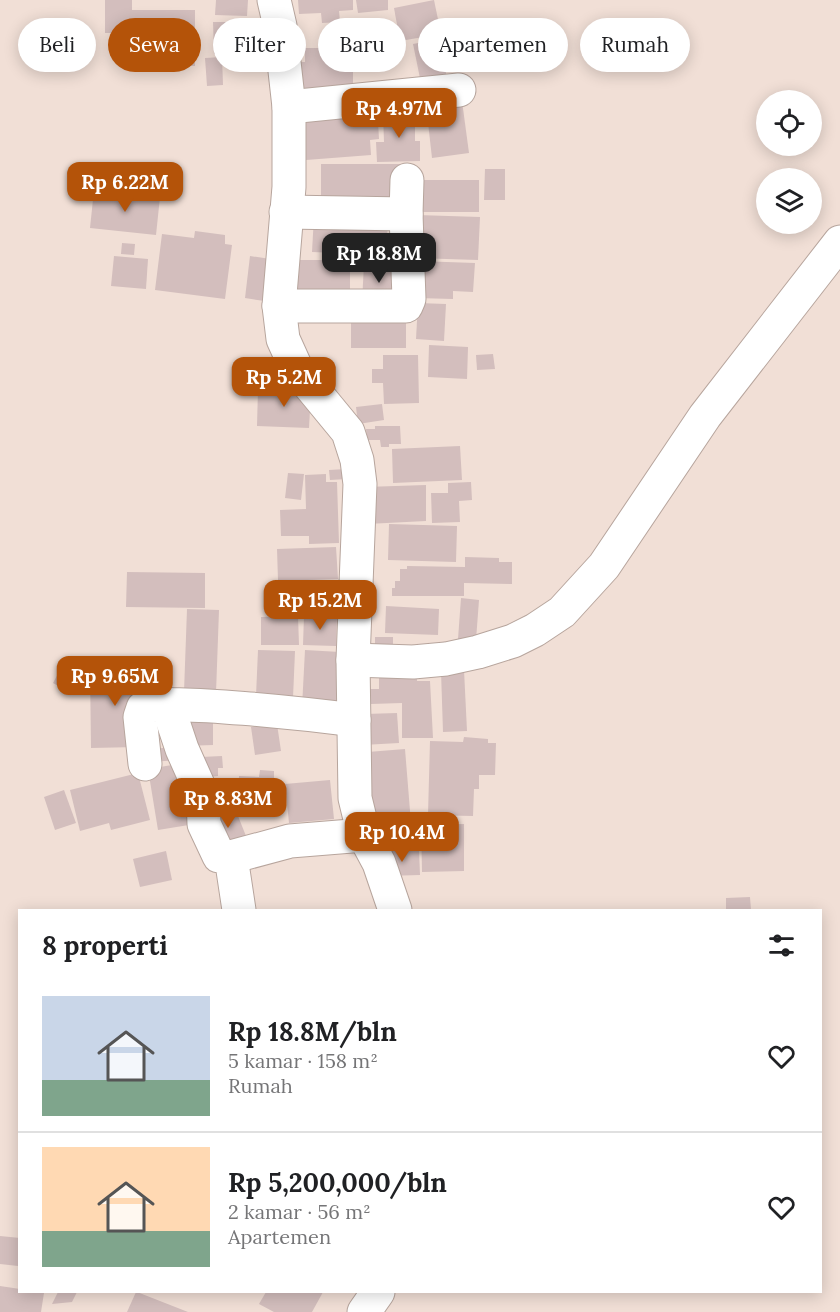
<!DOCTYPE html>
<html lang="id">
<head>
<meta charset="utf-8">
<style>
	body { margin:0; font-family:Lora,serif; background:#f6f6f6; color:#202124; height:100vh; display:flex; flex-direction:column; font-size:22px; white-space:nowrap }
	* { box-sizing:border-box; margin:0 }
	p { font-size:20px; color:#757577 }
	.icon { flex:none; width:33px; height:33px; fill:none; stroke:currentColor; stroke-width:2; stroke-linecap:round; stroke-linejoin:round }
	.map { position:relative; flex:1; overflow:hidden }
	.panel { position:absolute; left:18px; top:909px; width:804px; height:384px; display:flex; flex-direction:column; background:#fff; border-radius:0px; box-shadow:0 3px 15px #0003 }
	.panel>* { flex:none }
	.banner { position:absolute; left:18px; top:18px; width:804px; height:54px; display:flex; gap:12px }
	.fabs { position:absolute; left:756px; top:90px; display:grid; gap:12px }
	.fabs a { display:grid; place-items:center; width:66px; height:66px; border-radius:50%; background:#fff; box-shadow:0 3px 15px #0003; font-size:30px }
	.price { position:absolute; translate:-50% -51px; padding:0 14px; border-radius:12px; background:#b45309; color:#fff; font-size:20px; line-height:39px; filter:drop-shadow(0 2px 3px #0008) }
	.price::after { content:''; position:absolute; left:50%; top:36px; width:18px; height:14px; margin-left:-9px; background:inherit; clip-path:polygon(0 0,100% 0,50% 100%) }
	.price.selected { background:#222; color:#fff }
	ul { padding:0; list-style:none }
	li { display:flex; align-items:center; gap:18px; height:150px; padding:0 24px }
	li+li { border-top:2px solid #e0e0e0 }
	li span { display:grid; place-items:center; flex:none; width:168px; height:120px; border-radius:0px; color:#555 }
	li>.icon { margin-inline-start:auto }
	span .icon { width:72px; height:72px; fill:#fffc; stroke-width:1 }
	li b { font-size:26px }
	h2 { display:flex; justify-content:space-between; align-items:center; height:72px; padding:0 24px; font-size:26px }
	.tag { padding:0 21px; border-radius:27px; background:#fff; box-shadow:0 3px 15px #0003; font-size:21px; line-height:54px }
	.tag.selected { background:#b45309; color:#fff }
	.map>svg:first-child { display:block }
</style>
</head>
<body>
<div class="map">
<svg width="840" height="1312" viewBox="0 0 840 1312">
	<rect width="100%" height="100%" fill="#f1dfd6"/>
	<!-- building -->
	<g fill="#d3bebd">
		<polygon points="105,0 132,0 132,10 195,10 195,66 153,65 153,33 105,33"/>
		<polygon points="216,0 248,0 247,16 215,15"/>
		<polygon points="298,0 353,0 353,10 339,11 340,22 322,23 321,13 299,14"/>
		<polygon points="356,0 388,0 388,10 358,13"/>
		<polygon points="434,0 441,34 400,41 394,8"/>
		<polygon points="213,22 258,22 258,37 251,37 251,54 214,54"/>
		<polygon points="439,39 448,83 422,88 413,44"/>
		<polygon points="332,42 353,42 353,97 297,97 297,62 305,62 305,48 332,48"/>
		<polygon points="222,57 223,85 207,86 205,58"/>
		<polygon points="462,101 469,153 432,158 426,105"/>
		<polygon points="377,104 379,139 370,140 371,155 306,160 304,121 355,117 354,105"/>
		<polygon points="383,113 415,113 415,141 420,141 420,161 377,162 376,142 384,142"/>
		<polygon points="321,164 403,164 403,210 368,210 368,196 321,196"/>
		<polygon points="485,169 505,169 505,200 484,200"/>
		<rect x="417" y="180" width="62" height="32"/>
		<polygon points="94,190 160,197 156,235 90,228"/>
		<polygon points="417,215 480,217 478,260 415,258"/>
		<polygon points="314,216 388,220 386,255 312,252"/>
		<polygon points="195,231 225,235 225,244 232,245 225,299 155,290 162,234 194,238"/>
		<polygon points="122,243 135,244 134,255 121,254"/>
		<polygon points="114,256 148,259 146,289 111,286"/>
		<polygon points="250,256 277,260 271,302 245,298"/>
		<polygon points="292,260 350,260 350,300 292,301"/>
		<polygon points="418,261 475,263 473,292 453,291 453,299 417,298"/>
		<polygon points="364,264 395,265 394,303 362,302"/>
		<polygon points="418,303 446,304 444,341 416,339"/>
		<rect x="351" y="313" width="55" height="35"/>
		<polygon points="429,345 468,347 467,379 428,377"/>
		<polygon points="493,354 495,369 477,370 476,355"/>
		<polygon points="383,355 418,355 419,403 384,404 383,383 372,383 372,369 383,369"/>
		<polygon points="258,389 311,391 309,428 257,426"/>
		<polygon points="382,404 384,420 358,424 356,407"/>
		<polygon points="375,426 400,426 401,444 389,444 389,447 381,447 380,440 367,440 366,429 375,429"/>
		<polygon points="460,446 462,480 393,483 392,449"/>
		<polygon points="346,469 347,479 330,480 329,470"/>
		<polygon points="288,473 304,474 301,500 285,498"/>
		<polygon points="326,474 326,482 337,482 339,543 309,544 309,536 281,536 280,510 306,509 305,475"/>
		<polygon points="471,482 472,500 459,501 460,522 432,523 431,493 448,493 448,483"/>
		<polygon points="426,485 426,521 367,524 365,487"/>
		<polygon points="389,524 457,526 456,562 388,560"/>
		<polygon points="336,547 338,579 278,581 277,549"/>
		<polygon points="465,557 499,558 499,562 512,562 512,584 464,583 464,596 392,596 392,588 395,588 395,581 400,581 400,569 407,569 407,566 465,567"/>
		<polygon points="127,572 205,573 205,608 126,607"/>
		<polygon points="305,586 338,588 336,615 304,614"/>
		<polygon points="461,598 479,600 476,640 458,639"/>
		<polygon points="386,606 439,609 438,635 385,633"/>
		<polygon points="187,609 219,610 216,693 184,692"/>
		<polygon points="298,616 299,645 261,645 261,617"/>
		<polygon points="304,616 337,618 336,646 303,645"/>
		<polygon points="375,637 393,637 393,651 375,650"/>
		<polygon points="258,650 295,651 293,698 256,696"/>
		<polygon points="305,650 340,652 337,710 302,707"/>
		<polygon points="140,668 140,705 137,747 91,748 90,669"/>
		<polygon points="60,670 76,680 69,692 53,683"/>
		<polygon points="464,670 467,731 443,732 441,671"/>
		<polygon points="379,674 417,674 417,681 430,681 433,738 402,738 402,703 371,704 370,689 379,689"/>
		<polygon points="397,713 399,743 363,745 365,714"/>
		<polygon points="213,718 213,745 183,746 182,719"/>
		<polygon points="277,724 281,751 255,755 251,727"/>
		<polygon points="464,737 488,739 488,743 496,743 495,775 479,775 479,789 474,789 473,816 428,815 430,741 463,742"/>
		<polygon points="179,747 181,760 148,762 147,749"/>
		<polygon points="405,749 411,823 376,825 365,812 368,752"/>
		<polygon points="222,756 223,768 218,768 218,776 207,777 201,757"/>
		<polygon points="184,763 195,824 158,830 148,769"/>
		<polygon points="260,770 274,771 274,779 266,779 265,811 238,810 239,776 259,777"/>
		<polygon points="138,773 150,820 111,830 109,823 80,831 70,790"/>
		<polygon points="330,780 334,819 289,823 285,784"/>
		<polygon points="64,790 76,823 55,830 44,797"/>
		<polygon points="236,811 246,836 220,846 210,822"/>
		<polygon points="464,824 464,871 422,872 421,825"/>
		<polygon points="419,850 420,875 385,876 384,851"/>
		<polygon points="166,851 172,880 140,887 133,859"/>
		<polygon points="750,897 751,910 726,910 726,898"/>
		<polygon points="0,1236 20,1238 18,1266 0,1264"/>
		<polygon points="0,1286 20,1289 20,1292 44,1293 41,1312 0,1312"/>
		<polygon points="58,1292 77,1292 72,1302 52,1304"/>
		<polygon points="136,1292 137,1292 188,1312 127,1312"/>
		<polygon points="266,1292 323,1292 312,1312 274,1312 259,1304"/>
	</g>
	<g fill="none" stroke-linecap="round" stroke-linejoin="round">
		<!-- minor casing -->
		<g stroke="#b7a59d" stroke-width="35">
			<g id="minor">
				<polyline points="274,0 280,26 289,107 289,187 279,306 283,339 297,370 348,432 357,460 360,484 353,660 355,798 364,835 379,863 395,910"/>
				<polyline points="289,107 459,90"/>
				<polyline points="286,212 406,214 407,180"/>
				<polyline points="279,306 406,306 409,299 406,214"/>
				<polyline points="353,660 413,662 446,659 478,652 513,641 535,630 562,612 604,566 705,416 840,242"/>
				<polyline points="167,704 182,749 203,796 204,824 219,856 231,857 239,910"/>
				<path d="M145,764L140,717L143,708C161,697 323,716 354,720"/>
				<polyline points="231,857 290,841 364,835"/>
				<polyline points="364,1312 378,1292"/>
			</g>
		</g>
		<!-- minor -->
		<use href="#minor" stroke="#fff" stroke-width="33"/>
	</g>
</svg>
<div class="fabs">
<a><svg class="icon" aria-label="locate" viewBox="0 0 24 24"><circle cx="12" cy="12" r="6"/><path d="M12 2v4M12 18v4M2 12h4M18 12h4"/></svg></a>
<a><svg class="icon" aria-label="layers" viewBox="0 0 24 24"><path d="M12 4l9 5-9 5-9-5zM3 14l9 5 9-5"/></svg></a>
</div>
<b class="price" style="left:399px;top:139px">Rp 4.97M</b>
<b class="price" style="left:125px;top:213px">Rp 6.22M</b>
<b class="price selected" style="left:379px;top:284px">Rp 18.8M</b>
<b class="price" style="left:284px;top:408px">Rp 5.2M</b>
<b class="price" style="left:320px;top:631px">Rp 15.2M</b>
<b class="price" style="left:115px;top:707px">Rp 9.65M</b>
<b class="price" style="left:228px;top:829px">Rp 8.83M</b>
<b class="price" style="left:402px;top:863px">Rp 10.4M</b>
<div class="banner">
<a class="tag">Beli</a>
<a class="tag selected">Sewa</a>
<a class="tag">Filter</a>
<a class="tag">Baru</a>
<a class="tag">Apartemen</a>
<a class="tag">Rumah</a>
</div>
<section class="panel">
<h2>8 properti<svg class="icon" aria-label="filters" viewBox="0 0 24 24"><path d="M4 7h16M4 17h16"/><circle cx="9" cy="7" r="2"/><circle cx="15" cy="17" r="2"/></svg></h2>
<ul>
<li><span style="background:linear-gradient(#c9d6e8 70%,#7fa58c 0)"><svg class="icon" aria-label="home" viewBox="0 0 24 24"><path d="M3 11l9-7 9 7M6 9v11h12V9"/></svg></span><div><b>Rp 18.8M/bln</b><p>5 kamar · 158 m²</p><p>Rumah</p></div><svg class="icon" aria-label="heart" viewBox="0 0 24 24"><path d="M12 20l-8-8c-3-5 5-10 8-4 3-6 11-1 8 4z"/></svg></li>
<li><span style="background:linear-gradient(#ffd9b3 70%,#7fa58c 0)"><svg class="icon" aria-label="home" viewBox="0 0 24 24"><path d="M3 11l9-7 9 7M6 9v11h12V9"/></svg></span><div><b>Rp 5,200,000/bln</b><p>2 kamar · 56 m²</p><p>Apartemen</p></div><svg class="icon" aria-label="heart" viewBox="0 0 24 24"><path d="M12 20l-8-8c-3-5 5-10 8-4 3-6 11-1 8 4z"/></svg></li>
</ul>
</section>
</div>
</body>
</html>
